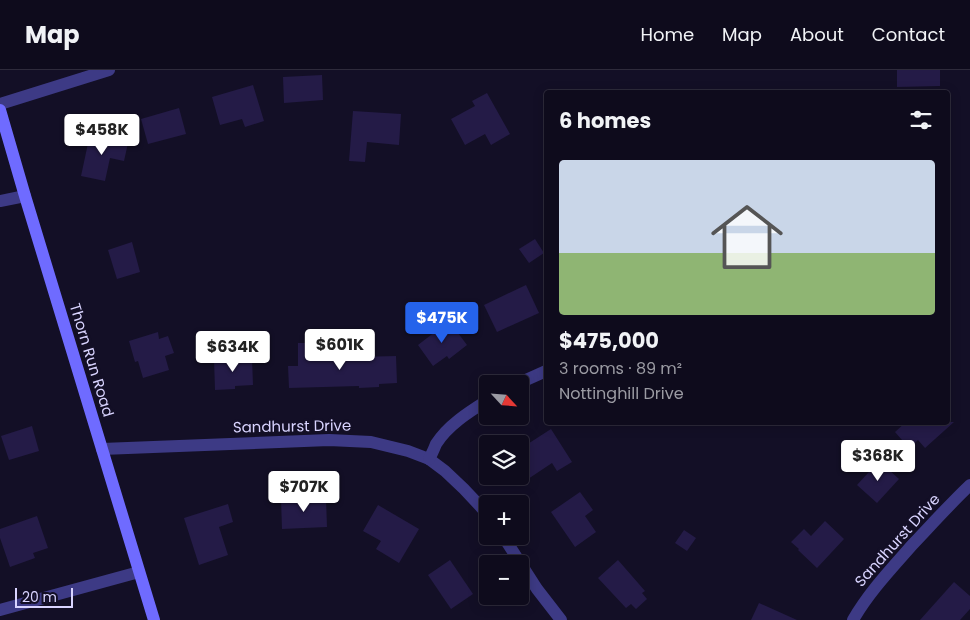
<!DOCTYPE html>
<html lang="en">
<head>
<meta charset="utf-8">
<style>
	body { margin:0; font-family:Poppins,sans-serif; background:#171425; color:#f1f3f6; height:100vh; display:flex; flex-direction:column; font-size:19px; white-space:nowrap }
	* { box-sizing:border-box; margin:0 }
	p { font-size:16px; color:#9b9ba3 }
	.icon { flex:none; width:28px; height:28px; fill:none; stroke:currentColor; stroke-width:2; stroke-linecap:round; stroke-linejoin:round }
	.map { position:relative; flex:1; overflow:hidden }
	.side { position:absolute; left:544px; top:20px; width:406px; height:335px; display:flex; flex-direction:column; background:#0e0b1c; border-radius:5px; box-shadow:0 2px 12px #0003,0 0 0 1px #2e2b3b }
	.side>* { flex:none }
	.needle { width:32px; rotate:116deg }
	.fabs { position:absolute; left:479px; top:305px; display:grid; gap:10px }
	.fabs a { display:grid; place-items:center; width:50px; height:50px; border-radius:5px; background:#0e0b1c; box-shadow:0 2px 12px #0003,0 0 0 1px #2e2b3b; font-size:25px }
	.scale { position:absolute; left:15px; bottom:12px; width:58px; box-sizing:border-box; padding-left:5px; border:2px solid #d9d4ff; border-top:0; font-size:14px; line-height:18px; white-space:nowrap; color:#d9d4ff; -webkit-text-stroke:4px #130f26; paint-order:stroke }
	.price { position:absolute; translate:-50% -42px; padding:0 11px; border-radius:5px; background:#fff; color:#222; font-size:16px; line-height:32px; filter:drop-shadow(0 1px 2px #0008) }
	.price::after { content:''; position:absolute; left:50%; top:30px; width:15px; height:11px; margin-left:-8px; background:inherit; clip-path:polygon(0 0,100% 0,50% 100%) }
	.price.active { background:#2563eb; color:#fff }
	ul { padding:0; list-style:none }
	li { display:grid; align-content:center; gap:10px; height:265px; padding:0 15px }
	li+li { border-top:1px solid #2e2b3b }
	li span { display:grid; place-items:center; height:155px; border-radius:5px; color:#555 }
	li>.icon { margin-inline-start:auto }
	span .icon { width:90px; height:90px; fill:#fffc; stroke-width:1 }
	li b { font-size:21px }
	h2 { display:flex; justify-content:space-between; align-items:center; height:60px; padding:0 15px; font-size:21px }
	header { display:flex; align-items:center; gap:30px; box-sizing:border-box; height:70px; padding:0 25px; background:#0e0b1c; border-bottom:1px solid #2e2b3b }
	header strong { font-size:24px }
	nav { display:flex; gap:28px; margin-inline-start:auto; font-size:18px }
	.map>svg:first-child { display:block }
</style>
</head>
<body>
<header>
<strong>Map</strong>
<nav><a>Home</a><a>Map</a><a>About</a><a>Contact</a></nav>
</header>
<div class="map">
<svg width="970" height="550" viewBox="0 0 970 550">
	<rect width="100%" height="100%" fill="#130f26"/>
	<!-- building -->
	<g fill="#241b47">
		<polygon points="897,0 940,0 940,16 897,17"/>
		<polygon points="322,5 323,30 284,33 283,7"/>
		<polygon points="253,15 264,51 245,57 242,49 220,55 212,27"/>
		<polygon points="487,23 510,64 491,75 485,64 465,75 451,49 475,36 472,31"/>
		<polygon points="179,38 186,64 148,74 141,49"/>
		<polygon points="353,41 401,44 399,75 367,72 365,92 349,91"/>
		<polygon points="90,64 128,73 124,91 110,88 105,111 81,106"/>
		<polygon points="535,169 544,183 529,193 519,179"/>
		<polygon points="132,172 140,202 117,209 108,180"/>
		<polygon points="526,215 539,243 497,262 484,235"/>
		<polygon points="449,251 467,275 449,289 447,286 433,296 418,275"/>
		<polygon points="158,262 159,269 168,266 174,283 165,286 169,300 143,308 138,291 135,292 129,271"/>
		<polygon points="298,273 317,273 318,291 358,291 358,287 396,286 397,313 379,314 379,317 359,318 359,316 289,318 288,296 298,296"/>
		<polygon points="252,288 253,315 235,316 235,319 215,320 214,289"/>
		<polygon points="906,352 954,352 925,378 918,370 909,378 895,362"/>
		<polygon points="32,356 39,381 9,390 1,366"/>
		<polygon points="551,359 572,392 557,401 552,393 528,409 520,396 520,379"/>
		<polygon points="879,391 899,409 877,433 857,415"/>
		<polygon points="580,422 593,440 585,446 596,462 575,477 551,442"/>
		<polygon points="326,428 327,457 282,459 281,429"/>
		<polygon points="228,434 233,452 219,457 228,485 199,495 184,448"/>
		<polygon points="378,435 419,459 399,493 376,479 381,471 363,461"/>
		<polygon points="37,446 48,478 33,483 35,488 10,497 0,468 0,459"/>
		<polygon points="825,451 844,469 817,498 798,480 799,479 791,472 804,459 811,466"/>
		<polygon points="684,460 696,468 687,481 675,473"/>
		<polygon points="450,490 473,524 451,539 428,505"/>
		<polygon points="618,490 645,521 642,523 647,529 636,539 631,534 626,538 598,508"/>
		<polygon points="954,512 970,526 970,539 960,550 920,550"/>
		<polygon points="759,533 797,550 751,550"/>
	</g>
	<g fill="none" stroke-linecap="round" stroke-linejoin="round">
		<!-- street -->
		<g stroke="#3d3a85" stroke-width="12">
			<polyline points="0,34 109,0"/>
			<polyline points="0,131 25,126"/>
			<polyline points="517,314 546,301"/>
			<polyline points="102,379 329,370 371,372 408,381 429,389 445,401 464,419 479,435 488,445"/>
			<path d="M429,389C432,384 434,379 436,374C448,355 469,342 488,330"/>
			<polyline points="503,466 537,519 561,550"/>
			<polyline points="0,540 139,502"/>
			<path d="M853,550C869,522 892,498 913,474C932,454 950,434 970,415"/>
		</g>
		<!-- secondary -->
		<polyline stroke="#6f6bff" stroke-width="12" points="0,40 25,126 154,550"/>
	</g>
	<g text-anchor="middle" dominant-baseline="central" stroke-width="5" stroke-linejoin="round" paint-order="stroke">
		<!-- street labels -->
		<g font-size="15" fill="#d9d4ff" stroke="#130f26">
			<text transform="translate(92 290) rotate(73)">Thorn Run Road</text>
			<text transform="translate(292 356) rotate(-1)">Sandhurst Drive</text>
			<text transform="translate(897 470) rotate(-48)">Sandhurst Drive</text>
		</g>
	</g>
</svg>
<div class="fabs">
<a><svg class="needle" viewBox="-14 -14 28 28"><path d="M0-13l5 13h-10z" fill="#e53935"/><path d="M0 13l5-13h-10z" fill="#9b9ba3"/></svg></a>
<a><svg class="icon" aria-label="layers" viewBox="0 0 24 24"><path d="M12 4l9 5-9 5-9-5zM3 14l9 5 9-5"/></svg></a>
<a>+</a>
<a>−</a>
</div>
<div class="scale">20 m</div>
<b class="price" style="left:102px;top:86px">$458K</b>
<b class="price active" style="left:442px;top:274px">$475K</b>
<b class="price" style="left:340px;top:301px">$601K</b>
<b class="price" style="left:233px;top:303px">$634K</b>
<b class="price" style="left:878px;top:412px">$368K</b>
<b class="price" style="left:304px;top:443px">$707K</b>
<section class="side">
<h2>6 homes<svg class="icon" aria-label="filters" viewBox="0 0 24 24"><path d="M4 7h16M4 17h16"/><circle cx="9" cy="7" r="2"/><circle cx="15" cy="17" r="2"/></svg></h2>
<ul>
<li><span style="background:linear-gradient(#c9d6e8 60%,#8fb573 0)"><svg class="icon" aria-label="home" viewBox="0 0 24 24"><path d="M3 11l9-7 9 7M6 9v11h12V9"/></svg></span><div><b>$475,000</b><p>3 rooms · 89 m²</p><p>Nottinghill Drive</p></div></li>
</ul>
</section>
</div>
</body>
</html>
